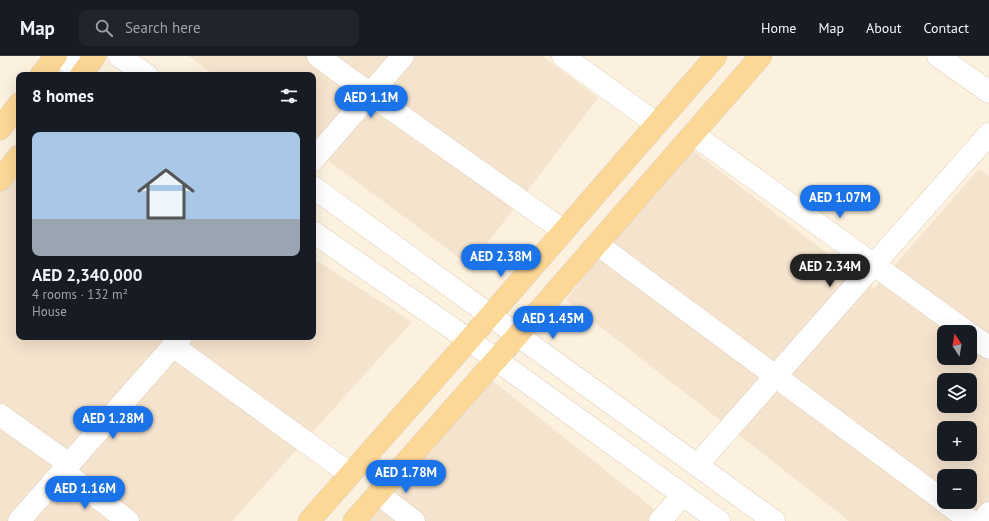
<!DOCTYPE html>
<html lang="en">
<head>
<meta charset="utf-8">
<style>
	body { margin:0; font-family:"PT Sans",sans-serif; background:#20242c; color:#f1f3f6; height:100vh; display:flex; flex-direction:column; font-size:15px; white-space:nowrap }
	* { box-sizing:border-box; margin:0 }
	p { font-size:13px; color:#9ea1a6 }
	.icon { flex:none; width:22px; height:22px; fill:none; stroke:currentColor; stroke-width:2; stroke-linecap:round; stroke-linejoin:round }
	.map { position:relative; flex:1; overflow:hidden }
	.side { position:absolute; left:16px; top:16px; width:300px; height:268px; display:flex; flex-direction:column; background:#171b24; border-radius:8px; box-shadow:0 4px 16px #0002 }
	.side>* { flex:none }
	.needle { width:26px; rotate:348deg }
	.controls { position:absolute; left:937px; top:269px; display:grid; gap:8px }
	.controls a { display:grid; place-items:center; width:40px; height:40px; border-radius:8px; background:#171b24; box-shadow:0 4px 16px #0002; font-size:20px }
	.price { position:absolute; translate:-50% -34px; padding:0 9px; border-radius:14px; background:#1a73e8; color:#fff; font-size:13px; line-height:26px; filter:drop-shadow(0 1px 2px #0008) }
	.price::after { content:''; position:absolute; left:50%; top:24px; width:12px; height:9px; margin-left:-6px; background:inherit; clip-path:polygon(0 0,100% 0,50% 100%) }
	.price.on { background:#222; color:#fff }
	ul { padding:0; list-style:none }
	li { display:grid; align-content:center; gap:8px; height:212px; padding:0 16px }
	li span { display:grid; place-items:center; height:124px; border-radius:8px; color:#555 }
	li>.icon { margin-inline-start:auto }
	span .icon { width:72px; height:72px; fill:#fffc; stroke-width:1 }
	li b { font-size:17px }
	h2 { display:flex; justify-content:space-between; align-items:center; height:48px; padding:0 16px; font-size:17px }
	header { display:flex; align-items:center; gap:24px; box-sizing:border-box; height:56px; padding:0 20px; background:#171b24; border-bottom:1px solid #363941 }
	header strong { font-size:19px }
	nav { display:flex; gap:22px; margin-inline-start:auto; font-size:14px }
	.search { width:280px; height:36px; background:#20242c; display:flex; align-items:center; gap:10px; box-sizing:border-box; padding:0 14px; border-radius:8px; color:#9ea1a6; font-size:15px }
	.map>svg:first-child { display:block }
</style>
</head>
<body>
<header>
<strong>Map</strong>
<div class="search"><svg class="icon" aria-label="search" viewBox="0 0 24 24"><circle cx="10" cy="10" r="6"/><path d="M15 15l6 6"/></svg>Search here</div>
<nav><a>Home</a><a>Map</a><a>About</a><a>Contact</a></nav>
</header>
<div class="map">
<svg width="989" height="465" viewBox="0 0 989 465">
	<rect width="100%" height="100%" fill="#fcf1df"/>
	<!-- residential -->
	<g fill="#f4e3cd" fill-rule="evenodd">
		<polygon points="189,0 542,0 598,42 470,210 313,93 313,19 214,19"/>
		<path d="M687,90L874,233L979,113L989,120V465H849L566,244ZM944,276H970V302H944ZM944,324H970V350H944ZM944,372H970V398H944ZM944,420H970V446H944Z"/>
		<polygon points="19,94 19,281 313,281 313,202 412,266 232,465 0,465 0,119"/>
		<polygon points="488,321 669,465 364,465"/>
	</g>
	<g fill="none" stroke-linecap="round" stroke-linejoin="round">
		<!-- minor casing -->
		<g stroke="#e0cdbb" stroke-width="23">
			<g id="minor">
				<polyline points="60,0 86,19"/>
				<polyline points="119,0 147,19"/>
				<polyline points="318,0 370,38 564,175"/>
				<polyline points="563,0 657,68"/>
				<polyline points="938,0 989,36"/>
				<polyline points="693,78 967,276"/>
				<polyline points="313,104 403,0"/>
				<polyline points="313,131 774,465"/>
				<polyline points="313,176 469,284 719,465"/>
				<polyline points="597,188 944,445"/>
				<polyline points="970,278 989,292"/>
				<polyline points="173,290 350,418"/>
				<polyline points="0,359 69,408"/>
				<polyline points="697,409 989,78"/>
				<polyline points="63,415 128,465"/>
				<polyline points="378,438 414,465"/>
				<polyline points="945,446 971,465"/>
				<polyline points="19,465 181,281"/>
				<polyline points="660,465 683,439"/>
				<polyline points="983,465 989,457"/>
			</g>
		</g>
		<!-- major casing -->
		<g stroke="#dad3cf" stroke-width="23">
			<g id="major">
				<polyline points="41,19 56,0"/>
				<polyline points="81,19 95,0"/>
				<polyline points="0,73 19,48"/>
				<polyline points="0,124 19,100"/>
				<polyline points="309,465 469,284 716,0"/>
				<polyline points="354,465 496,304 761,0"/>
			</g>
		</g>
		<!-- minor -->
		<use href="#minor" stroke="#fff" stroke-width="22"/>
		<!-- major -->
		<use href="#major" stroke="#fdd795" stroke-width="22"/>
	</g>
</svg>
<div class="controls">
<a><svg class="needle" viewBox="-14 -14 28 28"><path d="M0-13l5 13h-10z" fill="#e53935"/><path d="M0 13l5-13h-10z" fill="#9ea1a6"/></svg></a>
<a><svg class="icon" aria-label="layers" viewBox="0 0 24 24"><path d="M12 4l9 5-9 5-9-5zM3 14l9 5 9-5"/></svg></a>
<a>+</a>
<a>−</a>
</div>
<b class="price" style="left:371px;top:63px">AED 1.1M</b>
<b class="price" style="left:840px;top:163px">AED 1.07M</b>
<b class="price" style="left:501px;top:222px">AED 2.38M</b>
<b class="price on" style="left:830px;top:232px">AED 2.34M</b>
<b class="price" style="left:553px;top:284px">AED 1.45M</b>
<b class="price" style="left:113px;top:384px">AED 1.28M</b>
<b class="price" style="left:406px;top:438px">AED 1.78M</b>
<b class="price" style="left:85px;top:454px">AED 1.16M</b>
<section class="side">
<h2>8 homes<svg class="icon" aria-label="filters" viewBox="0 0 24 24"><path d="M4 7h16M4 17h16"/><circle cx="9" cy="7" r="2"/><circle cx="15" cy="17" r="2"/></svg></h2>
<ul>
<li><span style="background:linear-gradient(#a9c7e8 70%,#9aa5b1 0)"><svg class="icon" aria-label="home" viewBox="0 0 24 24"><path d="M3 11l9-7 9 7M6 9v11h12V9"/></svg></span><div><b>AED 2,340,000</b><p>4 rooms · 132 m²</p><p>House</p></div></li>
</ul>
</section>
</div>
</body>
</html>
